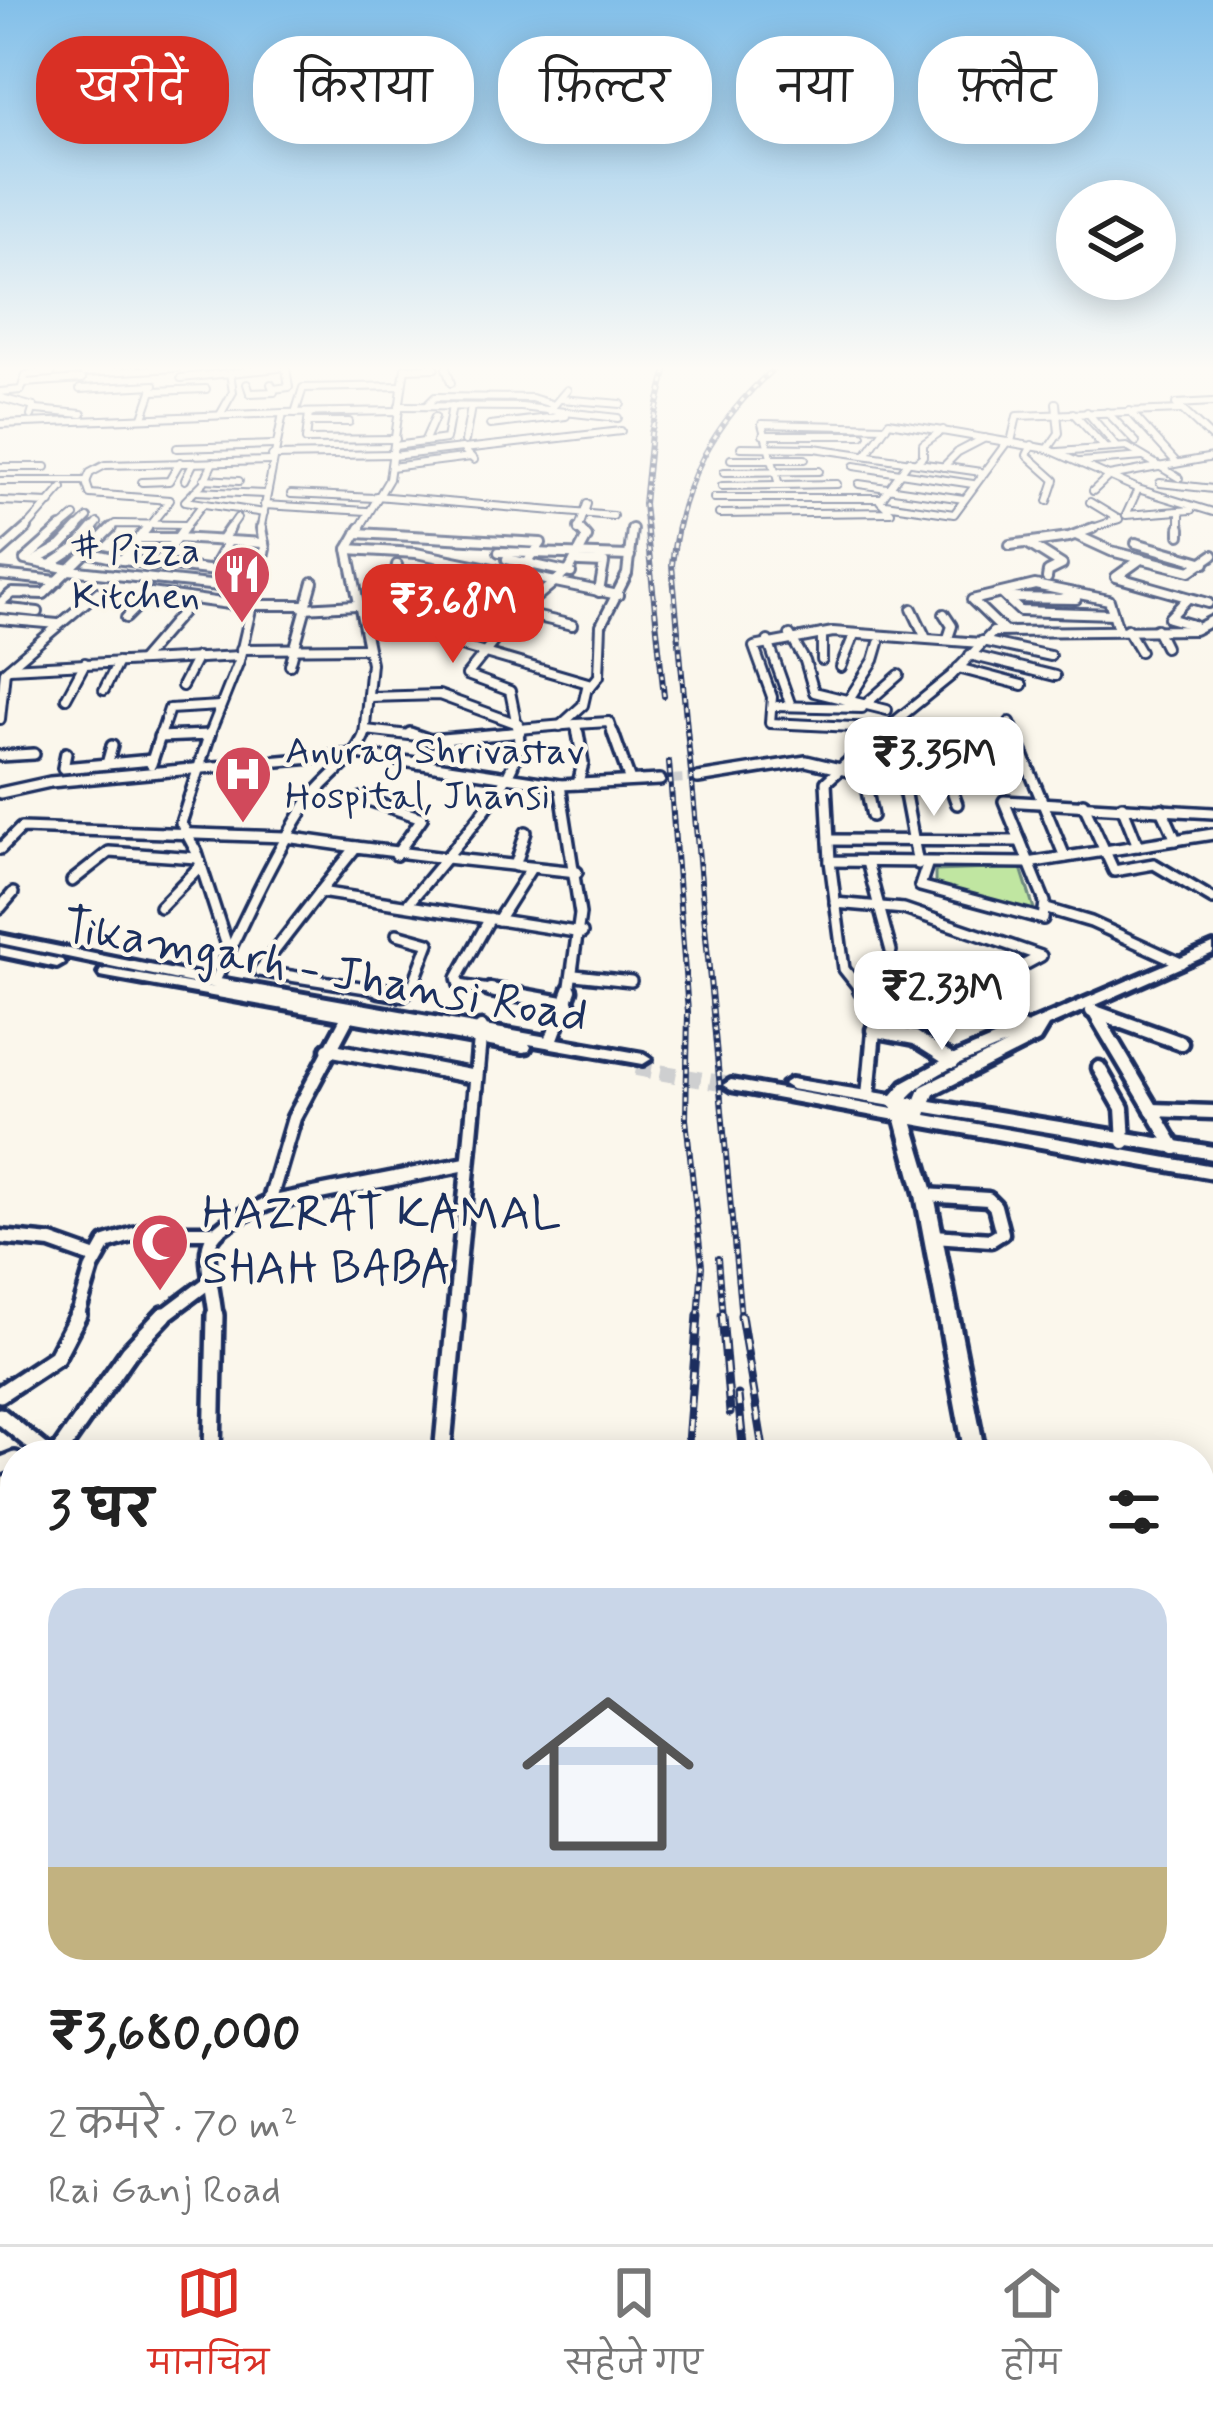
<!DOCTYPE html>
<html lang="hi">
<head>
<meta charset="utf-8">
<style>
	body { margin:0; font-family:Mynerve,"Playpen Sans Deva",sans-serif; background:#f2f2f2; color:#222; height:100vh; display:flex; flex-direction:column; font-size:45px; white-space:nowrap }
	* { box-sizing:border-box; margin:0 }
	p { font-size:39px; color:#767676 }
	.icon { flex:none; width:66px; height:66px; fill:none; stroke:currentColor; stroke-width:2; stroke-linecap:round; stroke-linejoin:round }
	.map { position:relative; flex:1; overflow:hidden }
	.sheet { position:absolute; left:0px; top:1440px; width:1215px; height:804px; display:flex; flex-direction:column; background:#fff; border-radius:48px 48px 0 0; box-shadow:0 6px 30px #0003 }
	.sheet>* { flex:none }
	.banner { position:absolute; left:36px; top:36px; width:1143px; height:108px; display:flex; gap:24px }
	.tools { position:absolute; left:1056px; top:180px; display:grid; gap:24px }
	.tools a { display:grid; place-items:center; width:120px; height:120px; border-radius:50%; background:#fff; box-shadow:0 6px 30px #0003; font-size:60px }
	.price { position:absolute; translate:-50% -102px; padding:0 27px; border-radius:24px; background:#fff; color:#222; font-size:39px; line-height:78px; filter:drop-shadow(0 3px 6px #0008) }
	.price::after { content:''; position:absolute; left:50%; top:72px; width:36px; height:27px; margin-left:-18px; background:inherit; clip-path:polygon(0 0,100% 0,50% 100%) }
	.price.selected { background:#d93025; color:#fff }
	ul { padding:0; list-style:none }
	li { display:grid; align-content:center; gap:24px; height:636px; padding:0 48px }
	li span { display:grid; place-items:center; height:372px; border-radius:36px; color:#555 }
	li>.icon { margin-inline-start:auto }
	span .icon { width:216px; height:216px; fill:#fffc; stroke-width:1 }
	li b { font-size:51px }
	h2 { display:flex; justify-content:space-between; align-items:center; height:144px; padding:0 48px; font-size:51px }
	.chip { padding:0 42px; border-radius:48px; background:#fff; box-shadow:0 6px 30px #0003; font-size:42px; line-height:108px }
	.chip.selected { background:#d93025; color:#fff }
	.menu { display:flex; justify-content:space-around; align-items:center; height:168px; border-top:3px solid #e0e0e0; background:#fff; font-size:33px; color:#767676 }
	.menu a { display:grid; justify-items:center; gap:6px }
	.menu .selected { color:#d93025 }
	.map>svg:first-child { display:block }
</style>
</head>
<body>
<div class="map">
<svg width="1213" height="2244" viewBox="0 0 1213 2244">
	<rect width="100%" height="100%" fill="#fbf7ec"/>
	<filter id="ink" filterUnits="userSpaceOnUse"><feTurbulence type="fractalNoise" baseFrequency=".00833" numOctaves="2"/><feDisplacementMap in="SourceGraphic" scale="24" xChannelSelector="R" yChannelSelector="G"/><feConvolveMatrix kernelMatrix="1 2 1 2 8 2 1 2 1" color-interpolation-filters="sRGB"/></filter>
	<g filter="url(#ink)">
		<!-- green -->
		<polygon fill="#c0e6a1" stroke="#6e8a80" stroke-width="3" points="1021,868 1035,912 935,887 935,871"/>
		<g fill="none" stroke-linecap="round" stroke-linejoin="round">
			<!-- street-tunnel -->
			<polyline stroke="#cecfd0" stroke-width="9" stroke-dasharray="9 4.5" stroke-linecap="butt" points="660,780 698,778"/>
			<!-- secondary-tunnel -->
			<polyline stroke="#cecfd0" stroke-width="16" stroke-dasharray="16 9" stroke-linecap="butt" points="636,1068 731,1085"/>
			<!-- street-far5 casing -->
			<g stroke="#1b2f5e" stroke-width="10">
				<g id="street-far5">
					<polyline points="446,368 451,383"/>
					<polyline points="405,369 435,368"/>
					<polyline points="84,373 177,368"/>
					<polyline points="181,378 279,368"/>
					<polyline points="24,383 82,379"/>
					<polyline points="247,384 250,393 274,392 271,384"/>
					<polyline points="80,389 154,385 143,417"/>
					<polyline points="273,389 289,387 286,368"/>
					<polyline points="153,391 206,389"/>
					<polyline points="0,392 21,390 26,375 52,373"/>
					<polyline points="1,398 34,407 31,416"/>
					<polyline points="561,399 621,404"/>
					<polyline points="1213,402 1176,404 1213,439"/>
					<polyline points="399,406 521,407 618,418"/>
					<polyline points="426,406 435,397 532,398 551,404"/>
					<polyline points="36,410 82,414"/>
					<polyline points="549,411 567,390"/>
					<polyline points="1130,411 1177,463"/>
					<polyline points="1087,412 1117,447"/>
					<polyline points="1107,412 1136,442"/>
					<polyline points="295,413 303,388 401,386"/>
					<polyline points="309,413 306,440 396,439"/>
					<polyline points="1073,413 1105,448"/>
					<polyline points="220,415 233,392 230,373"/>
					<polyline points="308,422 349,422"/>
					<polyline points="0,424 283,413"/>
					<polyline points="490,425 566,416"/>
					<polyline points="763,435 862,435"/>
					<polyline points="465,441 471,407"/>
					<polyline points="424,442 435,417"/>
					<polyline points="1011,442 1017,416 1182,410"/>
					<polyline points="1032,445 1027,455 1055,480 1048,501"/>
					<polyline points="395,446 446,439 452,406"/>
					<polyline points="741,447 814,448 981,472"/>
					<polyline points="177,448 274,445"/>
					<polyline points="464,449 621,431"/>
					<polyline points="1048,449 1059,433 1056,403"/>
					<polyline points="1058,452 1127,447 1179,478"/>
					<polyline points="866,455 889,422 1048,449 1138,489 1213,512"/>
					<polyline points="272,456 394,454"/>
					<polyline points="393,456 462,448 474,460"/>
					<polyline points="731,459 805,459"/>
					<polyline points="213,462 204,482 185,501 264,513"/>
					<polyline points="916,462 923,456 923,444 943,430"/>
					<polyline points="1080,462 1143,457"/>
					<polyline points="854,466 973,484"/>
					<polyline points="0,467 46,467"/>
					<polyline points="391,467 471,457"/>
					<polyline points="943,467 958,452 985,438"/>
					<polyline points="724,472 819,471"/>
					<polyline points="204,479 239,481"/>
					<polyline points="185,480 194,462"/>
					<polyline points="0,481 87,481"/>
					<polyline points="142,482 169,481 180,462"/>
					<polyline points="1160,483 1213,489"/>
					<polyline points="859,484 964,499"/>
					<polyline points="779,485 762,424 886,427"/>
					<polyline points="722,486 837,484"/>
					<polyline points="1138,489 1126,515 1191,510"/>
					<polyline points="195,491 265,494"/>
					<polyline points="1093,491 1109,476 1213,457"/>
					<polyline points="291,494 375,498"/>
					<polyline points="376,496 613,516"/>
					<polyline points="714,498 882,498"/>
					<polyline points="0,501 50,503"/>
					<polyline points="1090,502 1118,519"/>
					<polyline points="885,504 954,514 1007,442"/>
					<polyline points="264,505 367,511"/>
					<polyline points="1180,511 1180,531"/>
					<polyline points="719,514 891,512 880,501 909,461"/>
					<polyline points="24,531 62,488"/>
					<polyline points="57,531 75,516"/>
					<polyline points="75,531 88,518"/>
					<polyline points="91,531 98,523"/>
					<polyline points="107,531 115,524 187,525"/>
					<polyline points="145,531 170,500 90,494 86,482 90,473 105,465 271,461"/>
					<polyline points="182,531 202,505"/>
					<polyline points="228,531 237,518"/>
					<polyline points="260,531 283,413 399,411"/>
					<polyline points="358,531 389,479 405,368"/>
					<polyline points="578,531 587,504"/>
					<polyline points="1084,531 1119,519"/>
				</g>
			</g>
			<!-- street-far4 casing -->
			<g stroke="#1b2f5e" stroke-width="14">
				<g id="street-far4">
					<polyline points="61,528 25,560 70,569"/>
					<polyline points="147,528 122,560 259,576"/>
					<polyline points="184,528 177,538 264,543"/>
					<polyline points="360,528 348,549 371,663 364,736"/>
					<polyline points="1180,528 1180,535"/>
					<polyline points="357,533 541,543 527,563 507,574"/>
					<polyline points="1076,535 1111,551 1190,571 1213,555"/>
					<polyline points="141,538 177,538 156,565"/>
					<polyline points="221,541 230,528"/>
					<polyline points="1027,543 1062,565 1048,572 1047,578"/>
					<polyline points="1136,543 1205,563"/>
					<polyline points="1010,545 1069,537 1093,528"/>
					<polyline points="348,549 416,553 618,595"/>
					<polyline points="0,552 27,528"/>
					<polyline points="499,552 630,556"/>
					<polyline points="91,553 122,560"/>
					<polyline points="38,559 61,546 78,528"/>
					<polyline points="507,559 571,573"/>
					<polyline points="1141,559 1116,577 1208,603"/>
					<polyline points="579,562 604,563 599,592"/>
					<polyline points="50,565 76,548 93,528"/>
					<polyline points="215,565 228,542"/>
					<polyline points="69,570 256,590"/>
					<polygon points="415,572 451,578 457,592 407,596"/>
					<polyline points="0,575 58,581"/>
					<polyline points="457,592 430,614 454,627 461,646 588,683 583,705 560,726"/>
					<polyline points="457,592 529,606"/>
					<polyline points="1003,595 1020,611 1113,614"/>
					<polyline points="1007,598 1076,599"/>
					<polyline points="1188,598 1169,618 1193,625"/>
					<polyline points="0,603 12,593 44,594 111,528"/>
					<polyline points="0,608 38,612"/>
					<polyline points="304,608 390,603 397,565"/>
					<polyline points="912,609 925,636"/>
					<polyline points="517,612 572,625"/>
					<polyline points="944,614 952,626 948,638"/>
					<polyline points="455,615 471,603 485,605"/>
					<polyline points="126,618 151,593 236,605 305,605"/>
					<polyline points="0,619 58,624"/>
					<polyline points="1127,629 1140,651"/>
					<polyline points="1156,629 1165,647"/>
					<polyline points="1003,630 972,600 1035,585 1109,600 1118,629"/>
					<polyline points="822,634 822,660"/>
					<polyline points="790,635 805,661 814,692 887,710"/>
					<polyline points="768,641 791,706"/>
					<polyline points="982,641 1050,656"/>
					<polyline points="241,649 367,648"/>
					<polyline points="970,655 1055,676"/>
					<polyline points="141,660 185,609"/>
					<polyline points="290,665 313,582"/>
					<polyline points="841,667 854,635"/>
					<polyline points="9,668 240,656"/>
					<polyline points="958,668 1022,685"/>
					<polyline points="182,686 197,657"/>
					<polyline points="590,687 599,676 601,625 627,574 632,529"/>
					<polyline points="104,690 118,662"/>
					<polyline points="369,697 439,695 518,724"/>
					<polyline points="66,698 85,663"/>
					<polyline points="849,699 874,660 879,643"/>
					<polyline points="867,703 899,675"/>
					<polyline points="773,706 862,708"/>
					<polyline points="0,719 5,671 98,592"/>
					<polyline points="1010,722 1016,736"/>
					<polyline points="576,724 609,722 614,736"/>
					<polyline points="909,728 911,736"/>
					<polyline points="519,729 576,724 578,736"/>
					<polyline points="366,730 418,736"/>
					<polyline points="160,736 169,709 220,706"/>
					<polyline points="192,736 209,735"/>
					<polyline points="209,736 239,661 265,549 261,528"/>
					<polyline points="479,736 520,732"/>
					<polyline points="519,736 510,691 467,675 514,616 570,569 587,537 579,528"/>
					<polyline points="877,736 951,676 993,632 1194,630 1213,620"/>
					<polyline points="942,736 937,731 770,723 772,697 754,647 833,632 981,643"/>
				</g>
			</g>
			<!-- street-far3 casing -->
			<g stroke="#1b2f5e" stroke-width="16">
				<g id="street-far3">
					<polyline points="210,733 181,823 197,853 229,952"/>
					<polyline points="410,733 430,740 512,733"/>
					<path d="M518,733C526,769 468,830 446,858L577,872"/>
					<polyline points="578,733 583,763 578,784"/>
					<polyline points="613,733 630,781"/>
					<polyline points="880,733 826,782 830,861 1028,863 1213,834"/>
					<polyline points="910,733 916,756"/>
					<polyline points="1014,733 1065,857"/>
					<polyline points="159,737 209,735"/>
					<polyline points="66,753 63,768 152,760"/>
					<polyline points="0,756 34,754"/>
					<polyline points="107,764 112,746"/>
					<polyline points="151,764 161,733"/>
					<polyline points="864,776 872,816"/>
					<polyline points="698,778 806,761 903,784 950,785 944,764 946,740 939,733"/>
					<polyline points="903,784 918,864"/>
					<polyline points="560,785 580,914 569,993"/>
					<polyline points="950,785 957,804"/>
					<polyline points="0,793 50,782 357,754 560,785 660,780"/>
					<polyline points="362,798 422,818 396,855"/>
					<polyline points="1083,803 1114,871 1154,864 1213,899"/>
					<polyline points="1122,806 1138,846"/>
					<polyline points="1162,809 1176,840"/>
					<polyline points="829,840 1020,841"/>
					<polyline points="0,849 21,828 286,837 356,847"/>
					<polyline points="446,858 356,847 320,892 582,933"/>
					<polyline points="830,861 844,969 863,993"/>
					<polyline points="867,862 891,951"/>
					<polyline points="927,865 920,886 1043,919 1045,902 1004,801 1213,813"/>
					<polyline points="515,866 526,832"/>
					<polyline points="72,881 109,852 197,858"/>
					<polyline points="320,892 259,971 398,993"/>
					<polyline points="835,903 904,909 1041,956 1011,972"/>
					<polyline points="407,905 446,858"/>
					<polyline points="160,907 200,866"/>
					<polyline points="0,908 13,893"/>
					<polyline points="1047,909 1091,922 1181,963"/>
					<polyline points="490,918 457,978 459,985 507,993"/>
					<polyline points="498,920 531,868"/>
					<polyline points="397,934 429,943 413,985 403,993"/>
					<polyline points="575,975 631,981"/>
					<polyline points="955,982 971,993"/>
					<path d="M214,983C243,923 270,861 306,805C324,777 353,765 365,733"/>
				</g>
			</g>
			<!-- street-far2 casing -->
			<g stroke="#1b2f5e" stroke-width="21">
				<g id="street-far2">
					<polyline points="379,990 402,994 406,990"/>
					<polyline points="490,990 568,1004"/>
					<polyline points="861,990 876,1009 868,1096"/>
					<polyline points="967,990 1033,1036"/>
					<polyline points="352,1009 294,1118 269,1203 466,1164"/>
					<polyline points="1092,1011 1181,1043"/>
					<polyline points="1095,1013 1175,1148"/>
					<polyline points="873,1030 915,1038 953,1062"/>
					<polyline points="551,1041 570,990"/>
					<polyline points="328,1049 475,1077"/>
					<polyline points="1099,1068 1122,1108 1124,1142"/>
					<polyline points="1152,1110 1213,1112"/>
					<polyline points="925,1195 988,1199 995,1206 1002,1233 991,1240 934,1236"/>
					<polyline points="0,1237 51,1242 96,1258"/>
					<polyline points="77,1318 92,1268 106,1243 140,1232 212,1232"/>
					<polyline points="161,1318 209,1282"/>
					<path d="M216,1318C206,1240 191,1237 269,1203"/>
					<polyline points="454,1318 481,1028"/>
				</g>
			</g>
			<!-- street-far1 casing -->
			<g stroke="#1b2f5e" stroke-width="24">
				<g id="street-far1">
					<polyline points="0,1394 56,1357 78,1315"/>
					<polyline points="0,1416 48,1455"/>
					<polyline points="57,1455 129,1352 164,1315"/>
					<polyline points="212,1455 215,1315"/>
					<polyline points="442,1455 455,1315"/>
					<polyline points="0,1466 15,1460"/>
					<polyline points="1200,1523 1213,1524"/>
					<polyline points="0,1656 15,1649"/>
					<polyline points="0,1716 15,1709"/>
				</g>
			</g>
			<!-- street casing -->
			<g stroke="#1b2f5e" stroke-width="28">
				<g id="street">
					<polyline points="0,1784 15,1777"/>
					<polyline points="0,1855 15,1847"/>
					<polyline points="0,1931 15,1924"/>
					<polyline points="182,2229 182,2244"/>
					<polyline points="359,2229 359,2244"/>
				</g>
			</g>
			<!-- secondary casing -->
			<g stroke="#1b2f5e" stroke-width="10">
				<g id="secondary">
					<polygon points="0,935 214,978 643,1054 651,1059 643,1064 529,1044 531,1047 529,1051 523,1052 106,977 101,976 99,973 101,970 106,969 216,988 0,943"/>
					<path d="M1213,944V953L1048,1026L1039,1041L934,1094L931,1101L1213,1147V1159L927,1112L926,1115L1213,1166V1178L913,1124L934,1195L985,1455H965L916,1195L896,1120L731,1090L723,1085L731,1080L893,1109L892,1106L791,1089L783,1084L791,1079L892,1095L903,1082L947,1058ZM1007,1044L921,1087L916,1099L908,1098C930,1073 977,1057 1007,1044Z"/>
					<polygon points="0,947 62,960 64,963 57,967 0,955"/>
					<polygon points="1139,2229 1169,2229 1172,2244 1142,2244"/>
				</g>
			</g>
			<!-- street-far5 -->
			<use href="#street-far5" stroke="#fbf7ec" stroke-width="6"/>
			<!-- street-far4 -->
			<use href="#street-far4" stroke="#fbf7ec" stroke-width="8"/>
			<!-- street-far3 -->
			<use href="#street-far3" stroke="#fbf7ec" stroke-width="9"/>
			<!-- street-far2 -->
			<use href="#street-far2" stroke="#fbf7ec" stroke-width="12"/>
			<!-- street-far1 -->
			<use href="#street-far1" stroke="#fbf7ec" stroke-width="15"/>
			<!-- street -->
			<use href="#street" stroke="#fbf7ec" stroke-width="20"/>
			<!-- secondary -->
			<use href="#secondary" fill="#fbf7ec" fill-rule="evenodd"/>
			<!-- rail-far1 casing -->
			<g stroke="#1b2f5e" stroke-width="6">
				<g id="rail-far1">
					<polyline points="664,696 644,504 651,433 667,368"/>
					<polyline points="669,762 688,1012 686,1119 702,1266 698,1318"/>
					<polyline points="718,1258 723,1318"/>
					<path d="M741,1318L672,565C680,483 714,423 774,368"/>
				</g>
			</g>
			<!-- rail casing -->
			<g stroke="#1b2f5e" stroke-width="9">
				<g id="rail">
					<polyline points="722,1315 730,1413"/>
					<polyline points="741,1315 764,1455"/>
					<polyline points="738,1395 744,1455"/>
					<polyline points="687,1455 698,1315"/>
					<polyline points="666,2229 666,2244"/>
					<polyline points="745,2229 745,2244"/>
					<polyline points="813,2229 815,2244"/>
					<polyline points="844,2229 846,2244"/>
				</g>
			</g>
			<!-- rail-far1 -->
			<use href="#rail-far1" stroke="#fbf7ec" stroke-width="3" stroke-dasharray="4.5" stroke-linecap="butt"/>
			<!-- rail -->
			<use href="#rail" stroke="#fbf7ec" stroke-width="4.5" stroke-dasharray="12" stroke-linecap="butt"/>
		</g>
	</g>
	<!-- sky -->
	<linearGradient id="sky" x2="0" y2="1"><stop stop-color="#82bfe9"/><stop offset="0.54" stop-color="#fdfbf6"/><stop offset="1" stop-color="#fdfbf6" stop-opacity="0"/></linearGradient>
	<rect width="1213" height="682" fill="url(#sky)"/>
	<!-- icons -->
	<defs>
		<g id="restaurant-pin" transform="scale(3)"><path d="M0 17L-7.5 6A9.5 9.5 0 1 1 7.5 6Z" fill="#d1495b" stroke="#fbf7ec"/><path d="M-5-6h1v4h1v-4h1v4h1v-4h1v5L-1.5 .5V6h-2V.5L-5-1ZM5-6V6H3V1.5H1.5Q1.5-4 5-6Z" fill="#fff"/></g>
		<g id="hospital-pin" transform="scale(3)"><path d="M0 17L-7.5 6A9.5 9.5 0 1 1 7.5 6Z" fill="#d1495b" stroke="#fbf7ec"/><path d="M-5-5h3v3.5h4V-5h3V5h-3V1.5h-4V5h-3Z" fill="#fff"/></g>
		<g id="mosque-pin" transform="scale(3)"><path d="M0 17L-7.5 6A9.5 9.5 0 1 1 7.5 6Z" fill="#d1495b" stroke="#fbf7ec"/><path d="M3.5-4.9A6 6 0 1 0 3.5 4.9A5 5 0 1 1 3.5-4.9Z" fill="#fff"/></g>
	</defs>
	<g fill-rule="evenodd">
		<use href="#restaurant-pin" x="242" y="574"/>
		<use href="#hospital-pin" x="243" y="774"/>
		<use href="#mosque-pin" x="160" y="1242"/>
	</g>
	<g text-anchor="middle" dominant-baseline="central" stroke-width="9" stroke-linejoin="round" paint-order="stroke">
		<!-- far-poi labels -->
		<g font-size="39" fill="#1b2f5e" stroke="#fbf7ec" text-anchor="end">
			<text x="200" y="552"># Pizza<tspan x="200" dy="45">Kitchen</tspan></text>
			<text x="285" y="752" text-anchor="start">Anurag Shrivastav<tspan x="285" dy="45">Hospital, Jhansi</tspan></text>
		</g>
		<!-- street labels -->
		<g font-size="48" fill="#1b2f5e" stroke="#fbf7ec">
			<text transform="translate(325 972) rotate(10)">Tikamgarh - Jhansi Road</text>
		</g>
		<!-- poi labels -->
		<g font-size="48" fill="#1b2f5e" stroke="#fbf7ec" text-anchor="start">
			<text x="202" y="1214">HAZRAT KAMAL<tspan x="202" dy="55">SHAH BABA</tspan></text>
		</g>
	</g>
</svg>
<div class="tools">
<a><svg class="icon" aria-label="layers" viewBox="0 0 24 24"><path d="M12 4l9 5-9 5-9-5zM3 14l9 5 9-5"/></svg></a>
</div>
<b class="price selected" style="left:453px;top:666px">₹3.68M</b>
<b class="price" style="left:934px;top:819px">₹3.35M</b>
<b class="price" style="left:942px;top:1053px">₹2.33M</b>
<div class="banner">
<a class="chip selected">खरीदें</a>
<a class="chip">किराया</a>
<a class="chip">फ़िल्टर</a>
<a class="chip">नया</a>
<a class="chip">फ़्लैट</a>
</div>
<section class="sheet">
<h2>3 घर<svg class="icon" aria-label="filters" viewBox="0 0 24 24"><path d="M4 7h16M4 17h16"/><circle cx="9" cy="7" r="2"/><circle cx="15" cy="17" r="2"/></svg></h2>
<ul>
<li><span style="background:linear-gradient(#c9d6e8 75%,#c2b280 0)"><svg class="icon" aria-label="home" viewBox="0 0 24 24"><path d="M3 11l9-7 9 7M6 9v11h12V9"/></svg></span><div><b>₹3,680,000</b><p>2 कमरे · 70 m²</p><p>Rai Ganj Road</p></div></li>
</ul>
</section>
</div>
<nav class="menu">
<a class="selected"><svg class="icon" aria-label="map" viewBox="0 0 24 24"><path d="M3 6l6-2 6 2 6-2v14l-6 2-6-2-6 2zM9 4v14M15 6v14"/></svg>मानचित्र</a>
<a><svg class="icon" aria-label="saved" viewBox="0 0 24 24"><path d="M7 4h10v16l-5-4-5 4z"/></svg>सहेजे गए</a>
<a><svg class="icon" aria-label="home" viewBox="0 0 24 24"><path d="M3 11l9-7 9 7M6 9v11h12V9"/></svg>होम</a>
</nav>
</body>
</html>
